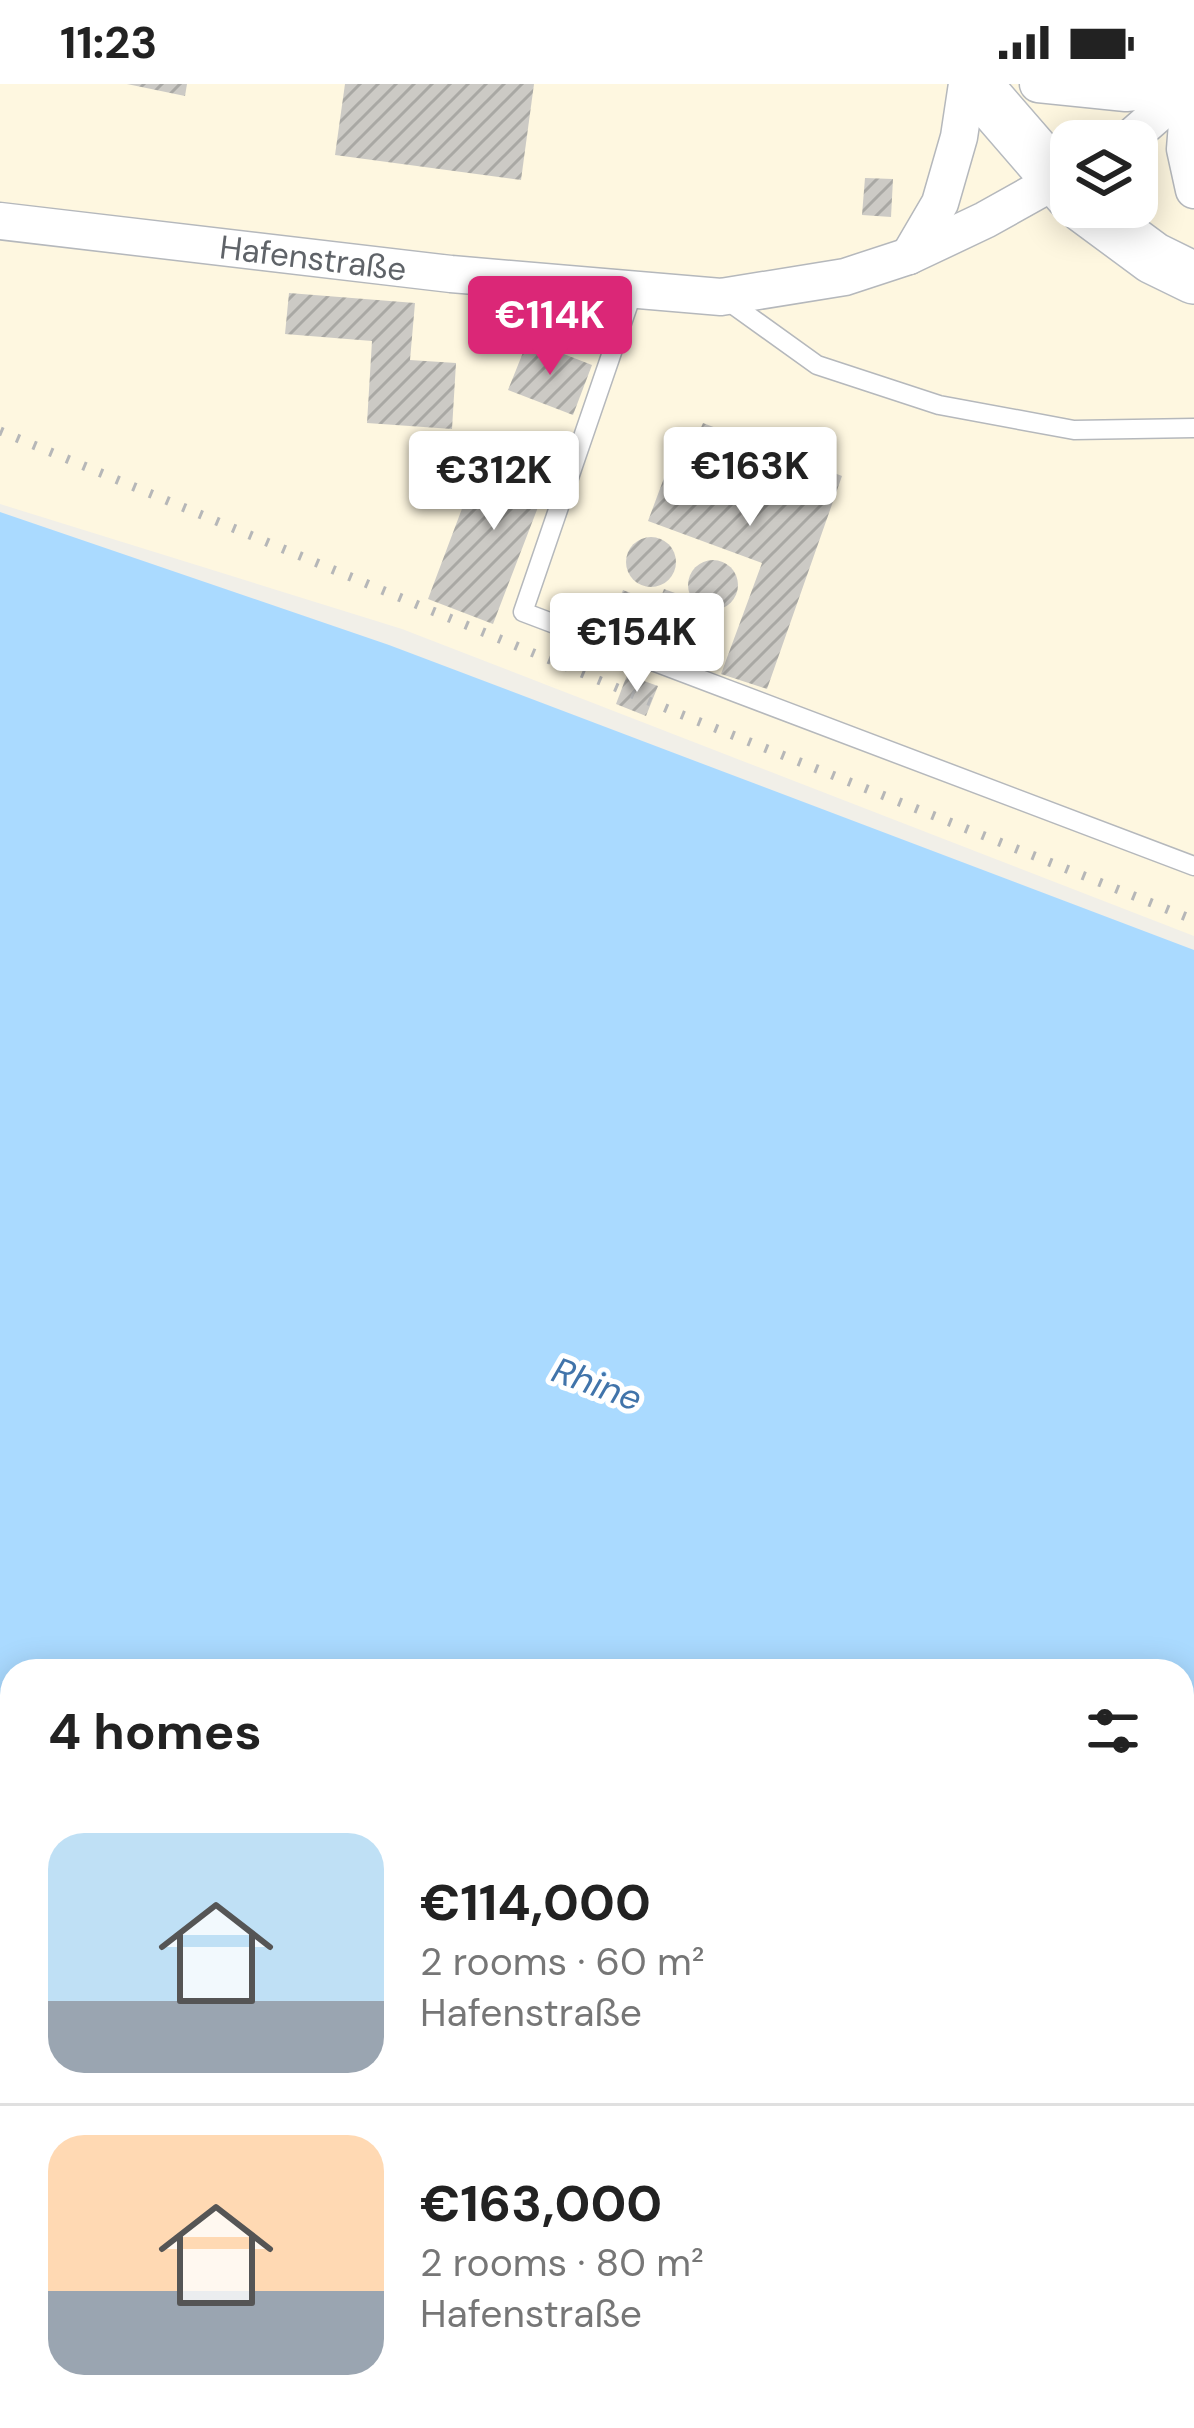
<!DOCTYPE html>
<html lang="en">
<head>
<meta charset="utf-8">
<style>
	body { margin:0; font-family:"DM Sans",sans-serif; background:#f6f6f6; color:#222; height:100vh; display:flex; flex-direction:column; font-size:45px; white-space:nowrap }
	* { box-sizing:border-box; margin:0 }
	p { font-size:39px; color:#767676 }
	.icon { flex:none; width:66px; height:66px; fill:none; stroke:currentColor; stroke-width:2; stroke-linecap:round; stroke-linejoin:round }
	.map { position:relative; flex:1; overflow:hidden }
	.side { position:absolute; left:0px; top:1575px; width:1194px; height:771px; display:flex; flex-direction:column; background:#fff; border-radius:36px 36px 0 0; box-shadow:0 6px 30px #0003 }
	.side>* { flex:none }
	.fabs { position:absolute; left:1050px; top:36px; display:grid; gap:24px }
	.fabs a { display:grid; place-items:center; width:108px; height:108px; border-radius:24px; background:#fff; box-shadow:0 6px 30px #0003; font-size:60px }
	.price { position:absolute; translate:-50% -102px; padding:0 27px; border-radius:12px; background:#fff; color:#222; font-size:39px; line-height:78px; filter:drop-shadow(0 3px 6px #0008) }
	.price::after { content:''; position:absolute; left:50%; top:72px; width:36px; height:27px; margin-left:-18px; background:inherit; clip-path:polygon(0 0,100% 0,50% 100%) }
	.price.selected { background:#db2777; color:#fff }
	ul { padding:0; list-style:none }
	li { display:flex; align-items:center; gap:36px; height:300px; padding:0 48px }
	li+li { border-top:3px solid #e0e0e0 }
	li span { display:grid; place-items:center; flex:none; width:336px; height:240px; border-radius:36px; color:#555 }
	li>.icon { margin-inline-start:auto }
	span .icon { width:144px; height:144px; fill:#fffc; stroke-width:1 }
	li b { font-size:51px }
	h2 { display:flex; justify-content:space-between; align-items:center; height:144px; padding:0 48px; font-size:51px }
	.status { display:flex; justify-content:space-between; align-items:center; height:84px; padding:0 60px; background:#fff; direction:ltr }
	.status svg { height:33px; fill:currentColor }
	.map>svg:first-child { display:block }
</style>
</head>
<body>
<div class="status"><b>11:23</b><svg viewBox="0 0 49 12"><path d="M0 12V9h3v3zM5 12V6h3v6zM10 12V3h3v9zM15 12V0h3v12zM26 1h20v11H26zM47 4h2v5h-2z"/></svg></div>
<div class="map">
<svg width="1194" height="2344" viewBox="0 0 1194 2344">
	<defs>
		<pattern id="industrial-grid" width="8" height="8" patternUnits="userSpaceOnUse" patternTransform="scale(3)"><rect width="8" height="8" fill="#e0deda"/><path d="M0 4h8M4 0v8" fill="none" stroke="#b9b8b5"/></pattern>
		<pattern id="building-hatch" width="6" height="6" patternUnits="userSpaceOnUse" patternTransform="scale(3)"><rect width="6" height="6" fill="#cccac5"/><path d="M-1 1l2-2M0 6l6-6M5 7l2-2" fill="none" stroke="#a9a8a4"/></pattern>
	</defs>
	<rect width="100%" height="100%" fill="#f1efe8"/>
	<!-- commercial -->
	<path fill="#fef7e0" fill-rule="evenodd" d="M0,0H1194V852L402,545L0,420ZM1071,57H1137V123H1071Z"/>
	<!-- industrial -->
	<polygon fill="url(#industrial-grid)" points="0,1708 12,1712 12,2334 964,2334 960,2344 0,2344"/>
	<!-- water -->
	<polygon fill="#aadaff" points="0,428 389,561 1194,866 1194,2186 1182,2180 1182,1587 12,1587 12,1712 0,1708"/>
	<!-- building -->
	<g fill="url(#building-hatch)">
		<polygon points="127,0 187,0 185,12"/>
		<polygon points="345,0 534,0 521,96 335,71"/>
		<polygon points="865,94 893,95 891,133 862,131"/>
		<polygon points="289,209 415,219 410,276 456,279 452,345 367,339 372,257 285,250"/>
		<polygon points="528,256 592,281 573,331 508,306"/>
		<polygon points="703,339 842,392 767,605 721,590 762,479 648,437 680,351 695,357"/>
		<polygon points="519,350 560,366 493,540 428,515 472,398 496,408"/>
		<circle cx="651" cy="478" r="25"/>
		<circle cx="713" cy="501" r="25"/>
		<polygon points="664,505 686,513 674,547 651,539"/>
		<polygon points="623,506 653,518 641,548 611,537"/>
		<circle cx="694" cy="553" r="15"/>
		<polygon points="627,591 658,602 646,632 616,620"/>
	</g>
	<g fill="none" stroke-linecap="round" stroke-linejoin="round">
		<!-- lane casing -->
		<g stroke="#b5b8bc" stroke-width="21">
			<g id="lane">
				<polyline points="633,207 523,528 1194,782"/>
				<polyline points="725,215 817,281 939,321 1074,346 1194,344"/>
				<polyline points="0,1745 12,1748"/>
				<polyline points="986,2344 988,2334"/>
			</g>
		</g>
		<!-- street casing -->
		<g stroke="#b5b8bc" stroke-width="39">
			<g id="street">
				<polyline points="1038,0 1126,9 1190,2"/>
				<polyline points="1190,2 1185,65 1194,106"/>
				<polyline points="1127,57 1192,0"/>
				<polyline points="0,137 451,190 721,213 845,193 909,172 985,136 1071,88"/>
				<polyline points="909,172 940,119 959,53 967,0"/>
			</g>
		</g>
		<!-- secondary casing -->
		<g stroke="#b6babf" stroke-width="54">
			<g id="secondary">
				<polyline points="975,0 1071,111"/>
				<polyline points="1084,123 1153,174 1194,194"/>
			</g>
		</g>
		<!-- path -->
		<polyline stroke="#9cc7a9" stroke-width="8" stroke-dasharray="12 6" stroke-linecap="butt" points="1182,2249 1194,2255"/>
		<!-- lane -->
		<use href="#lane" stroke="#fff" stroke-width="18"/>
		<!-- street -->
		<use href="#street" stroke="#fff" stroke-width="36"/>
		<!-- secondary -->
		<use href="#secondary" stroke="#fff" stroke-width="51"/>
		<!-- rail -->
		<g stroke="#b6b7b8" stroke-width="9" stroke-dasharray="3 15" stroke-linecap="butt">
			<polyline points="0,347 680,630 1194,836"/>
			<polyline points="0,1792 12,1795"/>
		</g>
	</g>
	<g text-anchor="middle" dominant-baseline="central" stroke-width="10" stroke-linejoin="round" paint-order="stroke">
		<!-- street labels -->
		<g font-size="33" fill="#5f6368" stroke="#fff">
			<text transform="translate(313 174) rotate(7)">Hafenstraße</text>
		</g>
		<!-- water labels -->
		<g font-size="36" font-style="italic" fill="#4174aa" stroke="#fff">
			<text transform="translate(597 1300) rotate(20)">Rhine</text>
		</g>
	</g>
</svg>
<div class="fabs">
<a><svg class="icon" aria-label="layers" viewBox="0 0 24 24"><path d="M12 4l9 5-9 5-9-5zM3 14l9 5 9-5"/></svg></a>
</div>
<b class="price selected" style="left:550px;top:294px">€114K</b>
<b class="price" style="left:750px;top:445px">€163K</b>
<b class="price" style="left:494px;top:449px">€312K</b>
<b class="price" style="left:637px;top:611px">€154K</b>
<section class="side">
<h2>4 homes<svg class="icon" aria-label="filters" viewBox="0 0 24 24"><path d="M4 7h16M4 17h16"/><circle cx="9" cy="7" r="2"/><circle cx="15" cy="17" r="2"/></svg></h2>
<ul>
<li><span style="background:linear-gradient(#bfe0f5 70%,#9aa5b1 0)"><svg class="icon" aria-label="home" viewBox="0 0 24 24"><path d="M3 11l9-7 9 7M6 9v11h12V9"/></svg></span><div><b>€114,000</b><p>2 rooms · 60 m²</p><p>Hafenstraße</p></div></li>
<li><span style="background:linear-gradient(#ffd9b3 65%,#9aa5b1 0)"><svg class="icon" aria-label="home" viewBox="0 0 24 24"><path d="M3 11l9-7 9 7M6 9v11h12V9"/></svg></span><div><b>€163,000</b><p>2 rooms · 80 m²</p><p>Hafenstraße</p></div></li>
</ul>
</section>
</div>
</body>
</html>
